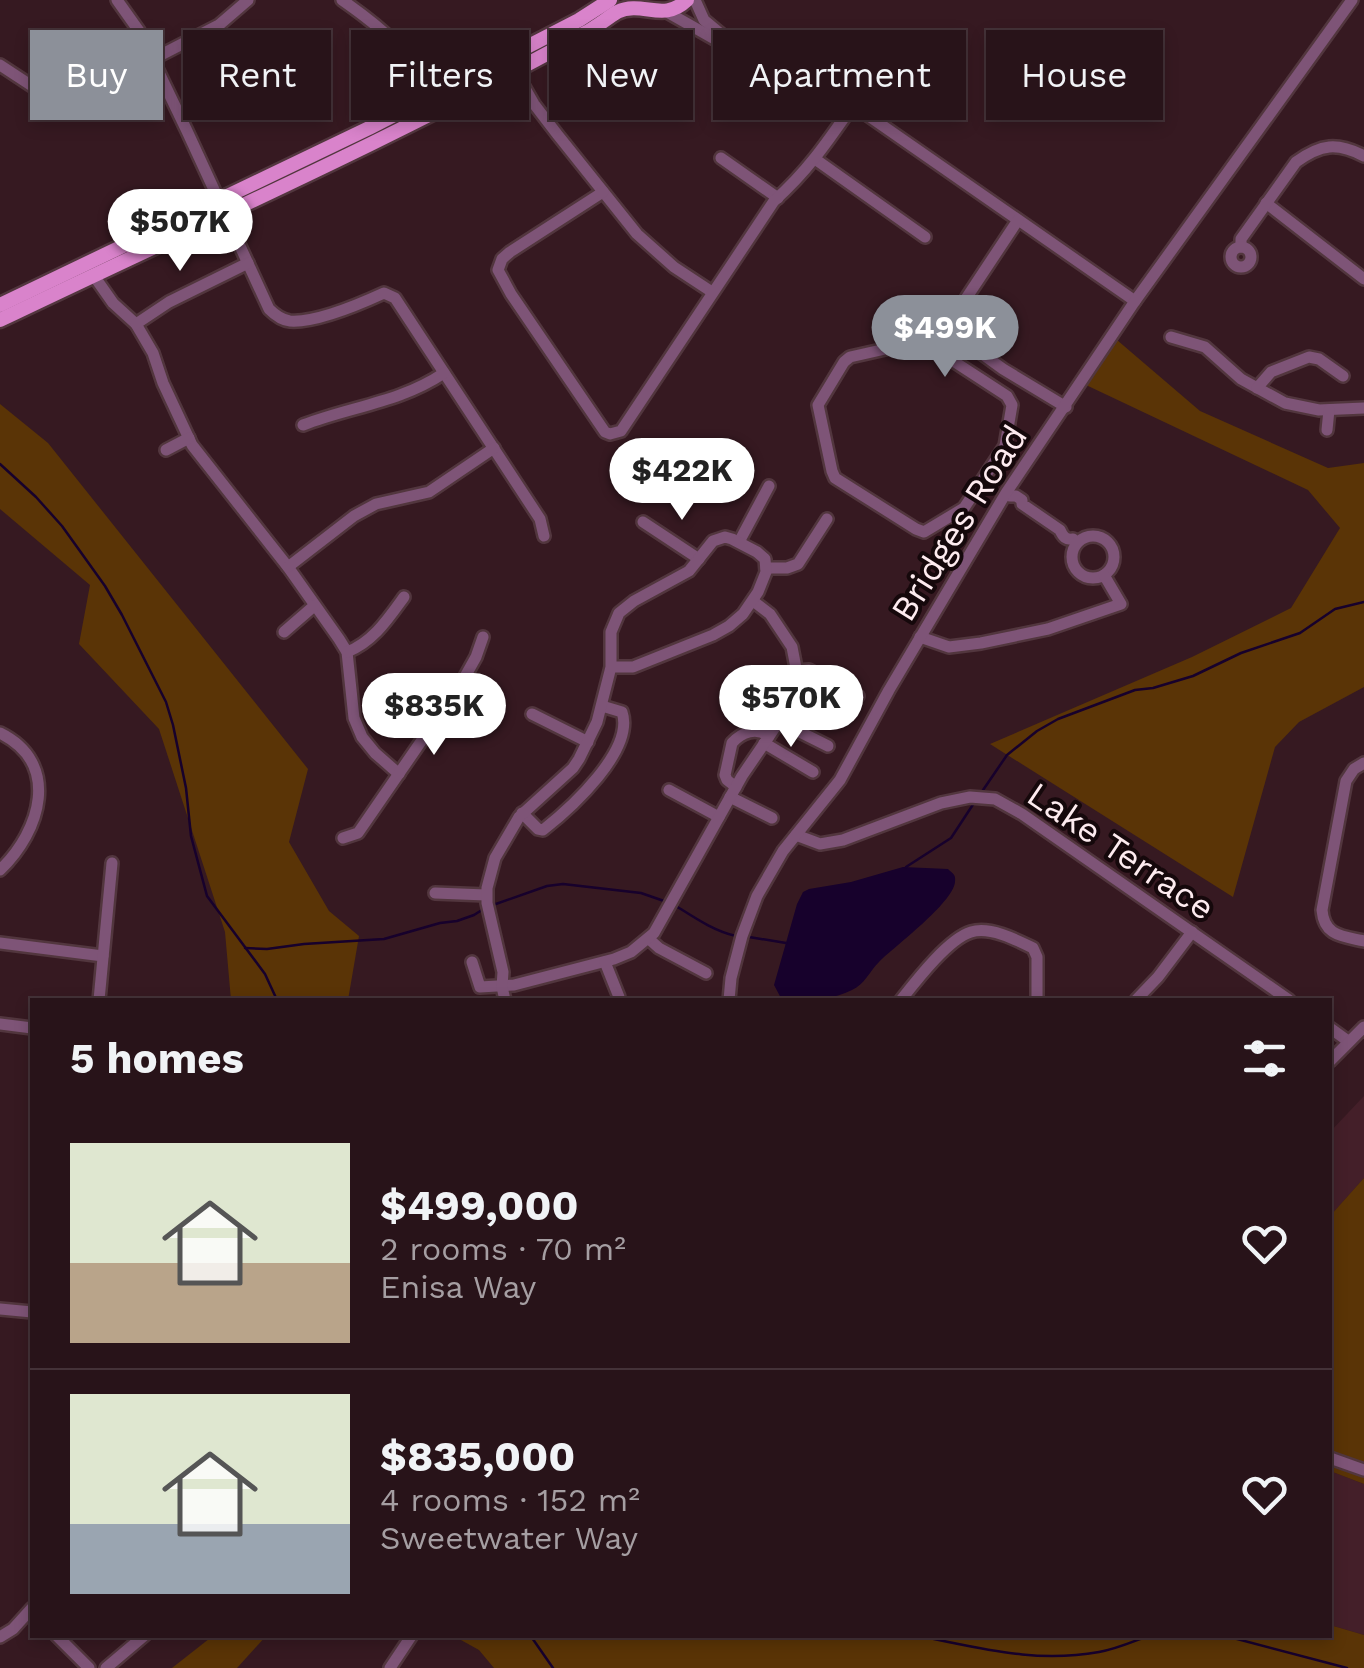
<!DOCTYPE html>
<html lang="en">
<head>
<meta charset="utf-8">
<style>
	body { margin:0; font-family:"Work Sans",sans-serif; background:#342026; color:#f1f3f6; height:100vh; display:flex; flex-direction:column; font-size:38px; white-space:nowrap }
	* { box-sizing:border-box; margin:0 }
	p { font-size:32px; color:#a59ea2 }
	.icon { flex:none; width:55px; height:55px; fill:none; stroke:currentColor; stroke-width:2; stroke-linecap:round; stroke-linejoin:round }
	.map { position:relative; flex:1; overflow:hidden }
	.sheet { position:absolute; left:30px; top:998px; width:1302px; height:640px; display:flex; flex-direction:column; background:#281319; border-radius:0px; box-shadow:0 5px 15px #0003,0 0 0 2px #443238 }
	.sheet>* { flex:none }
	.banner { position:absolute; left:30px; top:30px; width:1305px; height:90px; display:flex; gap:20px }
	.price { position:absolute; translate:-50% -85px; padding:0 22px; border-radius:35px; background:#fff; color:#222; font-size:32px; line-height:65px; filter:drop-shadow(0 2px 5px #0008) }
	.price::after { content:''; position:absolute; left:50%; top:60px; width:30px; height:22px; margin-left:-15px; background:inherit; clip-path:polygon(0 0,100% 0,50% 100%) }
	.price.on { background:#8c9099; color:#fff }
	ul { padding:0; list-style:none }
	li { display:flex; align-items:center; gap:30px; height:250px; padding:0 40px }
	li+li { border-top:2px solid #443238 }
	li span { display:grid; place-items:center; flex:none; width:280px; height:200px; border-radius:0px; color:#555 }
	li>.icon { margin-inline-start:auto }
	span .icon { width:120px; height:120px; fill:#fffc; stroke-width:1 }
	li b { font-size:42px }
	h2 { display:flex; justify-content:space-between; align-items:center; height:120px; padding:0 40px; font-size:42px }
	.pill { padding:0 35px; border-radius:0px; background:#281319; box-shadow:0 5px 15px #0003,0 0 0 2px #443238; font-size:35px; line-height:90px }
	.pill.on { background:#8c9099; color:#fff }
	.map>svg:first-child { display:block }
</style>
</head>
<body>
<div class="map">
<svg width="1364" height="1668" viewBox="0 0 1364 1668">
	<rect width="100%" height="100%" fill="#361921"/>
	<!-- built -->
	<g fill="#441f29">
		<polygon points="1364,1096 1364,1178 1330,1216 1330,1132"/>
		<polygon points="1330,1471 1364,1484 1364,1635 1330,1625"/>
	</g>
	<!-- green -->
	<g fill="#5a3406">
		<polygon points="1117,340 1200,411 1328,468 1364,463 1364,687 1299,722 1275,747 1233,897 990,744 1192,657 1291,608 1340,528 1308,490 1086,385"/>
		<polygon points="0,404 48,443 308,769 289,842 329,911 359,936 348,1000 231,1000 225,932 159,729 79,644 90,585 0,509"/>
		<polygon points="1364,1178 1364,1484 1330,1471 1330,1216"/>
		<polygon points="1330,1625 1364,1635 1364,1668 494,1668 479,1650 452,1635 1330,1635"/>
		<polygon points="214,1635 267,1635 237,1668 172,1668"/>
	</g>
	<!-- water -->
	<path fill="#17012c" d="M903,867L948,869C953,874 956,874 955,882C953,903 895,946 879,962C869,972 865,984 852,990C831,1001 805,1000 782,1000L774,985L797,904L803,892L809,889L851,882Z"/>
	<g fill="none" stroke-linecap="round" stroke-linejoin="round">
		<!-- stream -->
		<g stroke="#17012c" stroke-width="2.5">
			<polyline points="0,464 36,497 62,526 105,586 122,615 166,702 173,725 186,788 191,836 207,896 265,974 277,1000"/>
			<polyline points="981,793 1007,755 1037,731 1058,719 1135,690 1153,688 1193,676 1241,653 1300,633 1335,609 1364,602"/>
			<polyline points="906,867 951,838 974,803"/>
			<polyline points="493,905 547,886 563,884 641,893 664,901"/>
			<path d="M676,906C695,918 714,931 736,936"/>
			<polyline points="749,937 786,943"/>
			<polyline points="245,948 267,949 304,944 384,939 440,923 457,921 474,915 485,908"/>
			<polyline points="530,1635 553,1668"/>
			<path d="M913,1635C978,1647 1032,1664 1099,1652C1117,1649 1134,1641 1151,1635"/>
			<polyline points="1222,1635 1347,1668"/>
		</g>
		<!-- minor casing -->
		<g stroke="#52363e" stroke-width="16">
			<g id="minor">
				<path d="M117,0L139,31L187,131L269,309C275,315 281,320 290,321C316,323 360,304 384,293L395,298L540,519L544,536"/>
				<path d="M342,0C385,30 407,50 434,95"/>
				<polyline points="695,0 704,20 722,35"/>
				<polyline points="667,12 718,41 775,57 804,71 1135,301"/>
				<polyline points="0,65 32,86 47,91 75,94 116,78 219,25 248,0"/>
				<polyline points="515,71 534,104 557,134 637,234 674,267 712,292"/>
				<polyline points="721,158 778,198"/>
				<polyline points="815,159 925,237"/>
				<path d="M603,192L510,252L502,259L498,270L511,294L605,432L610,434L621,431L774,201C807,172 828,141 853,105"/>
				<polyline points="1266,203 1364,279"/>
				<polyline points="1018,220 967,297 952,324 952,332 1003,369 1066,407"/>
				<path d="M1241,247V239L1296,162C1321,144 1337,142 1364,156"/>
				<circle cx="1241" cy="257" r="10"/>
				<polyline points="94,276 113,303 136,324 153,353 163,383 192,445 288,567 339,639 347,652 354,718 362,737 375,753 399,774"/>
				<polyline points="136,324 169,302 248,263"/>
				<polyline points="1171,337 1205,347 1241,379 1285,403 1319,410 1364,408"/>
				<polygon points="924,342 1007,396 1012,405 1005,446 964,508 924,532 916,529 835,478 832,471 818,405 844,362 850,357 912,343"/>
				<polyline points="1257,388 1271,372 1309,357 1319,359 1343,376"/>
				<path d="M303,425C352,406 399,403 444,373"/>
				<polyline points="1327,430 1329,410"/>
				<polyline points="166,450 189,438"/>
				<path d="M1010,496H1016L1022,500V504L1060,530C1063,537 1066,540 1073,539"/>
				<polyline points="643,522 699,559"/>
				<circle cx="1093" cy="557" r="21"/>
				<polyline points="739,542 769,486"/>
				<polyline points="288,567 354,516 376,504 429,492 494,448"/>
				<polyline points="766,568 787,568 798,564 827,519"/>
				<polyline points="284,632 314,606"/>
				<polyline points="920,637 949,647 981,643 1048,629 1121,604 1104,575"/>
				<path d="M347,652C373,642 388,619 404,597"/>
				<polyline points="797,671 809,670 858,696"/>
				<polyline points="532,714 588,742"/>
				<polyline points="782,720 790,727 828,746"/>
				<path d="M0,733C61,763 41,831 0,870"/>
				<polyline points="764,743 813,772"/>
				<path d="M1364,763L1354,769L1346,781L1322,910C1324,936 1342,936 1364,941"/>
				<path d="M736,787L727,780L725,775L732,743C742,732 756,727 769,736"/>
				<polyline points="669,790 719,817"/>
				<polyline points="730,797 772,818"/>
				<path d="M522,813L538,829L543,830C571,808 635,750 622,712L602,706"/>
				<polyline points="796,835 820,844 843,840 941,803 970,797 995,799 1022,814 1289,1000"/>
				<polyline points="343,838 358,833 462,682 476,657 483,637"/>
				<polyline points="435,893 486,895"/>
				<polyline points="649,939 659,948 706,973"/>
				<polyline points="0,943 103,956"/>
				<polyline points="472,962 480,987 514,985 614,959 631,952 654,933 742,776 774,729 786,715 793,701 797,673 792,647 770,614 753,601"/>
				<polyline points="605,962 619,997"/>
				<polyline points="99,1000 112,863"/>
				<polyline points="505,1000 502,987 503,972 487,903 487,888 495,858 519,817 573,768 579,759 597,722 611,667 633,667 713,635 729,626 743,614 758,592 766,572 765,559 757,552 732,539 725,537 713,541 689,571 634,601 619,613 611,632 611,667"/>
				<polyline points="729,1000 731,978 742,936 757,896 783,851 840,780 889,690 1006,493 1135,301 1352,0"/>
				<path d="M901,1000C916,981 948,939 971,932C990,926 1017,940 1033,948L1037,957V1000"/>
				<polyline points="1136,1000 1158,977 1192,932"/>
				<polyline points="0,1024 32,1028"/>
				<polyline points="1330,1028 1348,1041"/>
				<polyline points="1330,1061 1364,1027"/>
				<polyline points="0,1309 32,1312"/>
				<polyline points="1330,1458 1364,1470"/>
				<polyline points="56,1635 89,1668"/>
				<polyline points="0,1637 13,1629 32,1608"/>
				<polyline points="106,1668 145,1635"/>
				<polyline points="390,1668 412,1635"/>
			</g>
		</g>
		<!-- major casing -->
		<g stroke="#52363e" stroke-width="19">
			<g id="major">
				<polyline points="0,305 369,128 579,20 610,0"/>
				<path d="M0,320C196,226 395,138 585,33C596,27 606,19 617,12C643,0 663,23 687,0"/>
			</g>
		</g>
		<!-- minor -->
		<use href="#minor" stroke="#7e5477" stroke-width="11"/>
		<!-- major -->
		<use href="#major" stroke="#d983cb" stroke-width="14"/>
	</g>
	<g text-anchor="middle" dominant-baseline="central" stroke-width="8" stroke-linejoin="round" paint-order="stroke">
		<!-- street labels -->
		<g font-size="35" fill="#fdebef" stroke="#15080b">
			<text transform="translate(959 523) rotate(-58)">Bridges Road</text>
			<text transform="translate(1121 851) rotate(34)">Lake Terrace</text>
		</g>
	</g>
</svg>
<b class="price" style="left:180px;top:274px">$507K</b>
<b class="price on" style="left:945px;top:380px">$499K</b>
<b class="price" style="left:682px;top:523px">$422K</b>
<b class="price" style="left:791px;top:750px">$570K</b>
<b class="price" style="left:434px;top:758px">$835K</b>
<div class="banner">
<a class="pill on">Buy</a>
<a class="pill">Rent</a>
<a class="pill">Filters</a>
<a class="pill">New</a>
<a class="pill">Apartment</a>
<a class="pill">House</a>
</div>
<section class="sheet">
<h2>5 homes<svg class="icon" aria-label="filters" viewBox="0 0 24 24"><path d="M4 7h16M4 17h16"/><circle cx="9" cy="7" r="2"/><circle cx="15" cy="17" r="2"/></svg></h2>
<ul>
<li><span style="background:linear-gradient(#dfe7d0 60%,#b9a48a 0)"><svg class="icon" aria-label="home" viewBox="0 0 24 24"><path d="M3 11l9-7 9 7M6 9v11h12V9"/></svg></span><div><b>$499,000</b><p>2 rooms · 70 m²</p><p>Enisa Way</p></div><svg class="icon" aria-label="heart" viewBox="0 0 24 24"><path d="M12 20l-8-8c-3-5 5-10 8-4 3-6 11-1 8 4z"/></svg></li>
<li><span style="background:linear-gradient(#dfe7d0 65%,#9aa5b1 0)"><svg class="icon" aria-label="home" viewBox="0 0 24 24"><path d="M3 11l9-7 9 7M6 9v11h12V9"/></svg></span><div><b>$835,000</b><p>4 rooms · 152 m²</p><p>Sweetwater Way</p></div><svg class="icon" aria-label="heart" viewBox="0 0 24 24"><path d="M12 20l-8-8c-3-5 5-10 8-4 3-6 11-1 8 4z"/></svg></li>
</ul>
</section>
</div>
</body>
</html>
